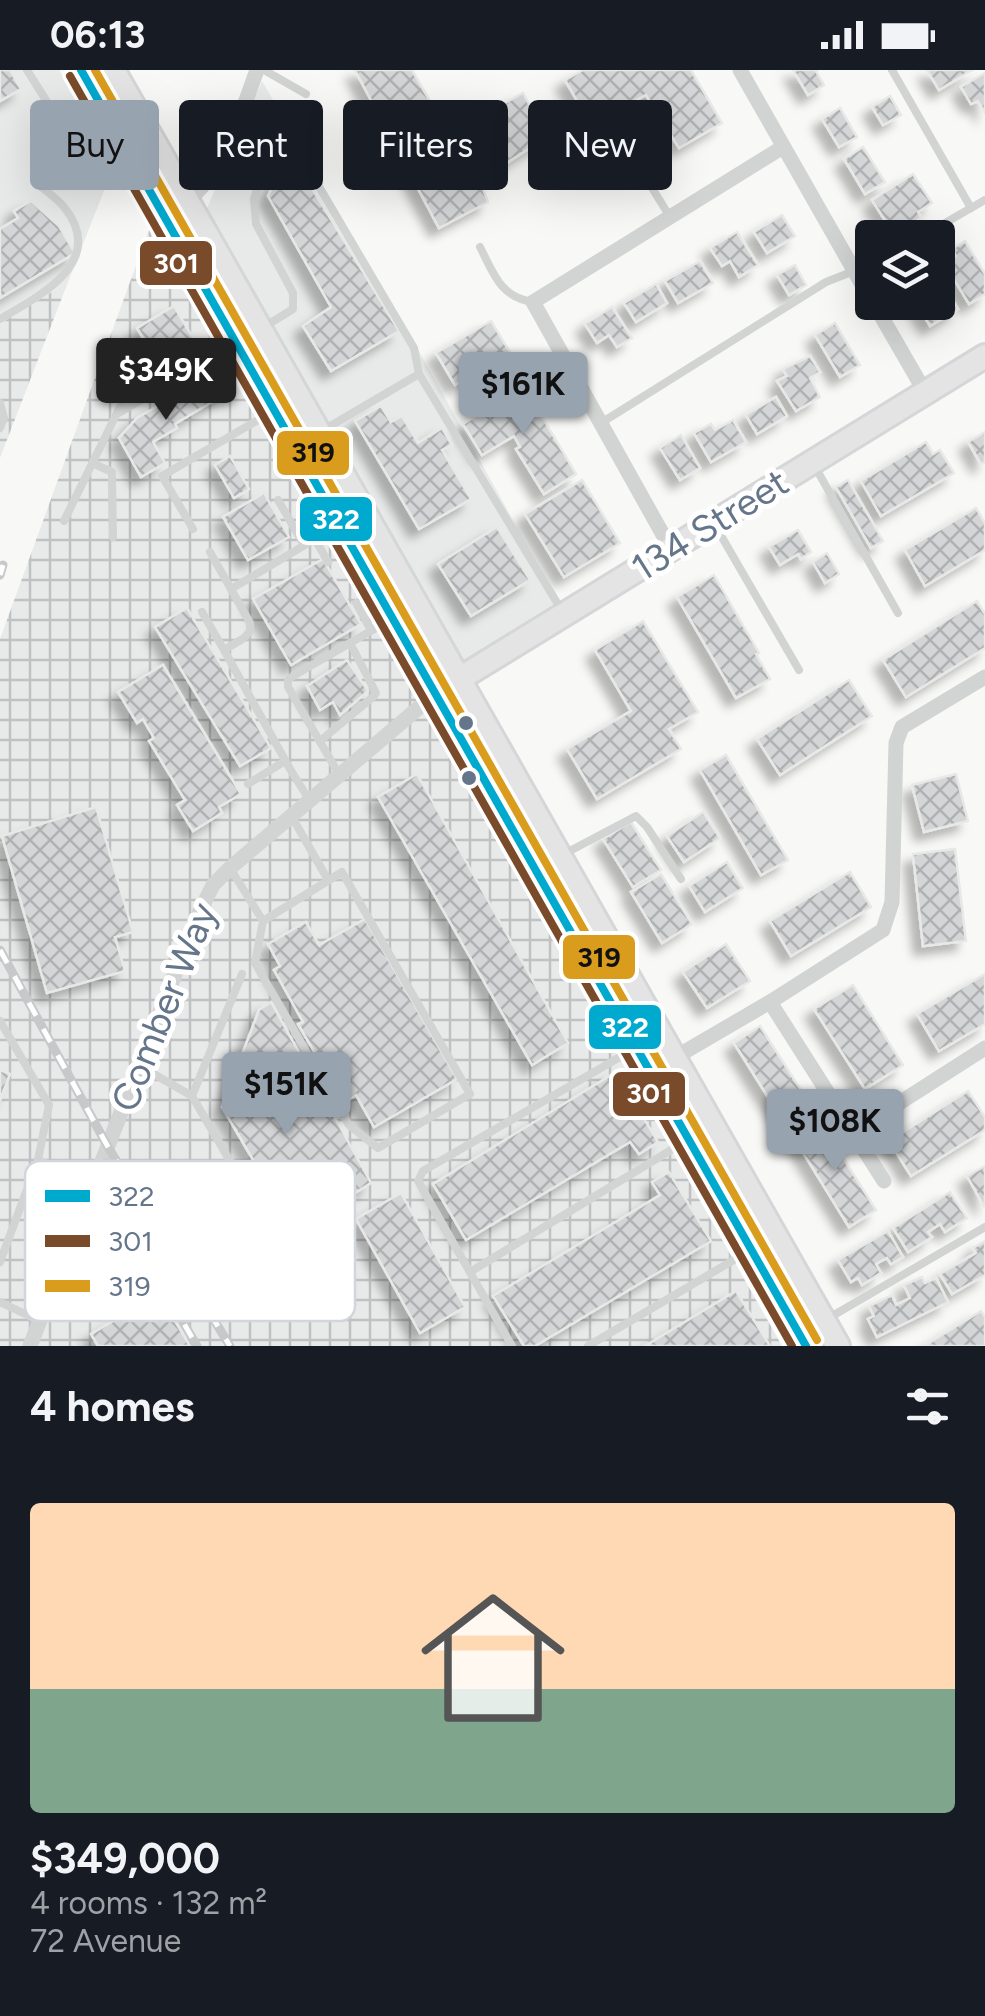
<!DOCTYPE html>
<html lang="en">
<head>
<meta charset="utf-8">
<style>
	body { margin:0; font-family:Figtree,sans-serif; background:#242831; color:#f1f3f6; height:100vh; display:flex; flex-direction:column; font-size:38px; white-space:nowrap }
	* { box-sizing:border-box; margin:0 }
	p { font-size:32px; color:#9ea1a6 }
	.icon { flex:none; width:55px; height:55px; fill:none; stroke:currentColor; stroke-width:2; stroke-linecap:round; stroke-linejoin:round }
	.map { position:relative; height:1276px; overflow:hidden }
	.sheet { display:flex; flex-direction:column; background:#171b24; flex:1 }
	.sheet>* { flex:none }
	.guide { position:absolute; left:30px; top:30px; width:925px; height:90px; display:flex; gap:20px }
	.buttons { position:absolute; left:855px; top:150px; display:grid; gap:20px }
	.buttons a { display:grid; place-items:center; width:100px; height:100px; border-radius:10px; background:#171b24; box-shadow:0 10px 40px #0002; font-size:50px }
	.price { position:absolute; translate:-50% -85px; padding:0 22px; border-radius:10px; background:#98a3b0; color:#111; font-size:32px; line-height:65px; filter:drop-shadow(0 2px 5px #0008) }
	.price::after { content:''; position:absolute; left:50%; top:60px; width:30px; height:22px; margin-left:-15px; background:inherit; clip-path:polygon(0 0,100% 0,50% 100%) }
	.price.selected { background:#222; color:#fff }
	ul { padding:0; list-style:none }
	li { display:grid; align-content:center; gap:20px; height:530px; padding:0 30px }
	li+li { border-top:2px solid #363941 }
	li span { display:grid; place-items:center; height:310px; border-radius:10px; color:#555 }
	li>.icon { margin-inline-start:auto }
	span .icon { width:180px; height:180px; fill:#fffc; stroke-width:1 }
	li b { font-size:42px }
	h2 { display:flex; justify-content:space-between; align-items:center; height:120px; padding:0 30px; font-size:42px }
	.tag { padding:0 35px; border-radius:10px; background:#171b24; box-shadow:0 10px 40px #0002; font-size:35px; line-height:90px }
	.tag.selected { background:#98a3b0; color:#111 }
	.status { display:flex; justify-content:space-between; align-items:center; height:70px; padding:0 50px; background:#171b24; direction:ltr }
	.status svg { height:28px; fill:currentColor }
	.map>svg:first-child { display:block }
</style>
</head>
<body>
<div class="status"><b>06:13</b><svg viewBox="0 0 49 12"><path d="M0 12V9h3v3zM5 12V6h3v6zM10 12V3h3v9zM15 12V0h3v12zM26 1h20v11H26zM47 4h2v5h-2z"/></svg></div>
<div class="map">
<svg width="985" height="1276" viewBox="0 0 985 1276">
	<defs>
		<pattern id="industrial-grid" width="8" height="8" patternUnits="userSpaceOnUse" patternTransform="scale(2.5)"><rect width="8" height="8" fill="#e8e9e9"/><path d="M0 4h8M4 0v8" fill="none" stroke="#c0c1c3"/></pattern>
		<pattern id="building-cross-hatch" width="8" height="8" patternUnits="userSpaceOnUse" patternTransform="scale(2.5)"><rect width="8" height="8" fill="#d4d5d6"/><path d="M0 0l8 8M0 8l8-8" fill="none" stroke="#b0b1b3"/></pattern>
		<filter id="shadow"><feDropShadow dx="-9" dy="9" stdDeviation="5" flood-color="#0004"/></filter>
	</defs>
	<rect width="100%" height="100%" fill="#f8f8f7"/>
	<!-- built -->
	<g fill="#e8e9e9">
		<polygon points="0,0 59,0 113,98 68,212 0,254"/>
		<polygon points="262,11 420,283 560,534 462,602 204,145"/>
	</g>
	<!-- industrial -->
	<g fill="url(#industrial-grid)">
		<polygon points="150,157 782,1276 0,1276 0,569"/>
		<polygon points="68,212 0,388 0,254"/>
	</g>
	<!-- building -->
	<g fill="url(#building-cross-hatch)" stroke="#e8e8e6" stroke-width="2.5" filter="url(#shadow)">
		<polygon points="0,0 10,0 21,19 0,31"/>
		<polygon points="355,0 412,0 449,64 523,23 547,67 480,110 488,132 439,158"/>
		<polygon points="583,0 691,0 722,53 679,78 646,25 591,55 565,10"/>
		<polygon points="793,0 818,0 816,1 824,15 808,25"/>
		<polygon points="927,0 972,0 939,20"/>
		<polygon points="985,3 985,43 978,31 971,34 961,17"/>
		<polygon points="890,26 901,45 883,55 872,37"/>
		<polygon points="840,38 857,67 839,77 822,49"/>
		<polygon points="863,77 885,112 865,124 844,89"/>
		<polygon points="299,97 399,261 331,301 303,256 331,237 268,126 274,113"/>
		<polygon points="913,104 932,133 918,142 921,148 894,165 872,130"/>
		<polygon points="31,131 59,156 75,183 0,228 0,159 18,148 14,141"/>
		<polygon points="782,145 795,166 767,183 754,162"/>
		<polygon points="737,162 758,195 739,207 730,191 722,196 710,178"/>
		<polygon points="965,171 985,204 985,224 969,234 944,193 956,186 952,179"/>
		<polygon points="700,191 713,213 678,233 665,211"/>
		<polygon points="795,195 806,215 789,225 777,205"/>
		<polygon points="938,205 958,239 930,256 916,232 938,232"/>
		<polygon points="656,214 667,233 636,252 624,233"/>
		<polygon points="174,236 196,273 148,301 132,274 143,268 137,258"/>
		<polygon points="612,237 632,268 617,277 609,265 597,273 585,254"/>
		<polygon points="491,251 510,282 455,315 436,283"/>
		<polygon points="835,253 860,295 840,307 815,265"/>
		<polygon points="810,286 820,302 810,308 820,327 796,341 777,311 787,306 783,299"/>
		<polygon points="214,304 225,324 175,354 177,358 153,372 165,393 141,407 119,368 137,348"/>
		<polygon points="527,315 544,343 541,345 576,404 544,424 516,379 520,377 514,366 482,385 463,354"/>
		<polygon points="776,327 787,346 757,364 746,345"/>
		<polygon points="381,336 391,352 402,346 418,373 442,358 452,375 442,380 471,429 419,459 355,351"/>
		<polygon points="733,350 746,372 711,392 694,363 711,354 715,360"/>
		<polygon points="985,362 985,392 981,394 968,372"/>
		<polygon points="681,365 700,398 680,410 660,378"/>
		<polygon points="926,372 933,384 940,380 954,403 881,446 861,411"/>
		<polygon points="230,386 249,419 234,428 215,395"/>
		<polygon points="582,410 620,473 564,507 525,444"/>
		<polygon points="848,410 883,471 871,478 836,417"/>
		<polygon points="264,423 289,467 248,490 223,447"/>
		<polygon points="976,438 985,453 985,480 925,516 905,480"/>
		<polygon points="497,457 530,510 471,546 438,494"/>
		<polygon points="798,460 811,482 801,489 798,484 780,495 769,477"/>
		<polygon points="827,483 839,504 825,513 813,492"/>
		<polygon points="323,489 361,554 291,595 253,529"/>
		<polygon points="714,505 759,583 756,584 770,609 736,628 677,527"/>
		<polygon points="977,531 985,544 985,578 906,627 883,590"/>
		<polygon points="187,538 271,678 240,696 155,557"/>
		<polygon points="643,551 698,642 669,659 681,679 597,729 567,679 631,641 595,580"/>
		<polygon points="347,590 368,621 340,645 333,632 320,640 307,616"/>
		<polygon points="163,595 241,724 219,737 222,743 193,761 177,735 185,730 149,671 154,668 143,649 137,653 118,622"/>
		<polygon points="849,610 872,646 780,705 757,669"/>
		<polygon points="726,685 788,790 761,805 700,700"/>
		<polygon points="417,704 568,973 532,995 378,727"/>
		<polygon points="956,704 968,751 924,762 912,715"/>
		<polygon points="96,737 133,862 115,867 125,901 47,923 2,766"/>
		<polygon points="703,742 720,768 684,792 667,766"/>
		<polygon points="631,752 661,800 633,817 603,769"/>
		<polygon points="955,779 966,871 923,876 913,784"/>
		<polygon points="727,792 743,818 705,842 689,816"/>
		<polygon points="850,802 871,837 791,886 770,851"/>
		<polygon points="661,804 692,854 662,873 631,822"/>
		<polygon points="365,849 457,1009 374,1057 356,1025 344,1033 298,954 303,952 274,900 280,896 268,874 306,852 319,875"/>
		<polygon points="726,874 750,911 707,938 683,902"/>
		<polygon points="985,904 985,954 939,981 917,944"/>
		<polygon points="853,915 903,995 865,1019 814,939"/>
		<polygon points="271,932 371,1113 257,1183 228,1134 266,1112 222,1037 259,940"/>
		<polygon points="760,956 817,1045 790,1062 734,973"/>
		<polygon points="0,1000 10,1004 0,1031"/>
		<polygon points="616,1002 658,1072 639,1084 630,1072 466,1170 433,1114"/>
		<polygon points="968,1021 985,1047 985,1060 911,1106 889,1071"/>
		<polygon points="820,1051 876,1140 849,1157 794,1068"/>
		<polygon points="985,1096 985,1135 984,1136 967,1106"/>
		<polygon points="669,1102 711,1171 535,1276 524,1276 493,1226 660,1125 652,1112"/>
		<polygon points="950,1122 967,1148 945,1162 940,1154 928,1162 932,1167 908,1182 893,1158"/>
		<polygon points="401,1123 465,1237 420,1263 356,1149"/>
		<polygon points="888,1161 903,1187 891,1194 887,1188 876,1194 881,1203 862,1215 858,1208 851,1212 838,1190"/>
		<polygon points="985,1171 985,1205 952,1224 940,1204 976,1183 973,1178"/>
		<polygon points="922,1207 925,1213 936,1208 948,1232 877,1267 868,1249 874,1246 869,1236 892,1225 896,1235 910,1228 904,1215"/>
		<polygon points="736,1221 770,1276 645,1276"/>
		<polygon points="159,1224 190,1276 98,1276 91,1264"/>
		<polygon points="981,1241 985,1247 985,1276 924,1276"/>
	</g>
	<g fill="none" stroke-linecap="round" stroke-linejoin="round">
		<!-- secondary casing -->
		<g stroke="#d4d6d7" stroke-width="28">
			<g id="secondary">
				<polyline points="81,0 806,1276"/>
				<polyline points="113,0 838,1276"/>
				<polyline points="451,614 985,286"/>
			</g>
		</g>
		<!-- lane -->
		<g stroke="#d2d3d3" stroke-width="8">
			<polyline points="27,0 78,81"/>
			<polyline points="264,0 306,24"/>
			<polyline points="892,0 971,138"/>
			<polyline points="235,56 294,86 314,108 414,278 419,304 562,541"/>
			<polyline points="633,87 670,147"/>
			<polyline points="220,91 259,113"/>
			<polyline points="919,168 985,130"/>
			<path d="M480,177C494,204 500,227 533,232"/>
			<path d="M0,249C40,226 108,191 64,137C56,127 43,119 34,111L109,60"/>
			<polyline points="240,272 293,239 293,223 256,154 254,129 259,113 282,80"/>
			<polyline points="0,333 4,348 0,358"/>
			<polyline points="117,344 221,283"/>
			<polyline points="601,353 826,212 872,194"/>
			<polyline points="320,362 419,304"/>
			<polyline points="92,393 112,402 113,467"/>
			<polyline points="814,395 898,543"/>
			<polyline points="278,430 304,475"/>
			<polyline points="64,451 139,298"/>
			<polyline points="716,457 799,600"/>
			<polyline points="193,459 162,406 270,343"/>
			<polyline points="315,469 328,492"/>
			<polyline points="210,482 231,519"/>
			<polyline points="356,533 371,560"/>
			<polyline points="202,542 224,580"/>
			<polyline points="320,671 373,627 376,623 350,573"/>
			<polyline points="340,706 288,617 288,610 293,606 388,551"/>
			<polyline points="248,714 285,691"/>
			<polyline points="310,731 290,699 224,580 244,568 250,561 250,553 231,519 335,457"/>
			<polyline points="292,747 328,810"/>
			<polyline points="564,784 636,746 647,757 681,809"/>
			<polyline points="230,798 263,851 255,893 349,1055 378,1078 470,1024 342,802 263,851"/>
			<polyline points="0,951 49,1035 38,1090 93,1115"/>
			<polyline points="140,996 192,1026 242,904"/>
			<polyline points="192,1026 241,1110"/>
			<polyline points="0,1192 38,1090"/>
			<polyline points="470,1202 709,1057"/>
			<polyline points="0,1232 40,1251"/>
			<polyline points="803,1263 985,1157"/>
			<polyline points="512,1276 418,1111 423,1101 632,980"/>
			<polyline points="588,1276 771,1168"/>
		</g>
		<!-- street -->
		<g stroke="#d2d3d3" stroke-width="15">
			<polyline points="740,0 872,232"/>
			<path d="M187,131C226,100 240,45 257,0"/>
			<polyline points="873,232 925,322"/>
			<polyline points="671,479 533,232 783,77"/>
			<polyline points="770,932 884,1111"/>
			<polyline points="650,1002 770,932 883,860 892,832 896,673 902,657 985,607"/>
			<polyline points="854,1062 985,978"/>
			<polyline points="30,1276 198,845 213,815 230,798 435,624"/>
		</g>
		<!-- secondary -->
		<use href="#secondary" stroke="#e4e4e4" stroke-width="22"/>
		<!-- rail casing -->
		<g stroke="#c7c8ca" stroke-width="9">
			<g id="rail">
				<polyline points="0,505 3,495"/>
				<polyline points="0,880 108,1077 230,1276"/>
				<polyline points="106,1093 145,1187 197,1276"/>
			</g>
		</g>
		<!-- rail -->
		<use href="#rail" stroke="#fff" stroke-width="5" stroke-dasharray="15" stroke-linecap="butt"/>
		<!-- bus-1 casing -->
		<g stroke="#fff" stroke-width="15">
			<polyline id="bus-1" points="81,0 806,1276"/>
		</g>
		<!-- bus-2 casing -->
		<g stroke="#fff" stroke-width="15">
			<polyline id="bus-2" points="70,6 792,1276"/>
		</g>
		<!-- bus-3 casing -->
		<g stroke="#fff" stroke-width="15">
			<polyline id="bus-3" points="95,0 817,1270"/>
		</g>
		<!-- bus-1 -->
		<use href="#bus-1" stroke="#00a9ce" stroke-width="8"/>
		<!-- bus-2 -->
		<use href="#bus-2" stroke="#7a4b2a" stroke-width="8"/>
		<!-- bus-3 -->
		<use href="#bus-3" stroke="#da9c1c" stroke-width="8"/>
	</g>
	<!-- markers -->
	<g fill="#65758a" stroke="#fff" stroke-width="4">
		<circle cx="466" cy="653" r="9"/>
		<circle cx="469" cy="708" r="9"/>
	</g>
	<g text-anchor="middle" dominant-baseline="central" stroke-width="10" stroke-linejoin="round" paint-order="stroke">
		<!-- street labels -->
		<g font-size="38" fill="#65758a" stroke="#fff">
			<text transform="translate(710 455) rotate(-32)">134 Street</text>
			<text transform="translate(164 937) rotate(-68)">Comber Way</text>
		</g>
	</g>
	<!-- legend -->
	<rect x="25" y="1091" width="330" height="160" rx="15" fill="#fff" stroke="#d1d6dc" stroke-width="2.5"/>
	<rect x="45" y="1120" width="45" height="12" fill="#00a9ce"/>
	<rect x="45" y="1165" width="45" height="12" fill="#7a4b2a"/>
	<rect x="45" y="1210" width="45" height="12" fill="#da9c1c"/>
	<g font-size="28" fill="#65758a">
		<text x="108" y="1136">322</text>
		<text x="108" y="1181">301</text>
		<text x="108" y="1226">319</text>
	</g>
	<g stroke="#fff" stroke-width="4">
		<rect x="138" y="169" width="76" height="48" rx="10" fill="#7a4b2a"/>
		<rect x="275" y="359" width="76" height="48" rx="10" fill="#da9c1c"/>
		<rect x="298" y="425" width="76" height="48" rx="10" fill="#00a9ce"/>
		<rect x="561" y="863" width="76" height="48" rx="10" fill="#da9c1c"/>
		<rect x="587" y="933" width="76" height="48" rx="10" fill="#00a9ce"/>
		<rect x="611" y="1000" width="76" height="48" rx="10" fill="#7a4b2a"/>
	</g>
	<g font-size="28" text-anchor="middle" font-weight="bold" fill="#fff">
		<text x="176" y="203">301</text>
		<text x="336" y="459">322</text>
		<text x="625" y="967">322</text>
		<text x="649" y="1033">301</text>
	</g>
	<g font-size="28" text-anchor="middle" font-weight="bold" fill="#111">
		<text x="313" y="392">319</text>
		<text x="599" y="897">319</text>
	</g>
</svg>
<div class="buttons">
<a><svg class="icon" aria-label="layers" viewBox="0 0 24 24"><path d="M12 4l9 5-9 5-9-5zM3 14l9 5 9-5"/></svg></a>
</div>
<b class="price selected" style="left:166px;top:353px">$349K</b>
<b class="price" style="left:523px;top:367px">$161K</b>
<b class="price" style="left:286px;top:1067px">$151K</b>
<b class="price" style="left:835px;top:1104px">$108K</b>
<div class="guide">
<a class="tag selected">Buy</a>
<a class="tag">Rent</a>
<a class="tag">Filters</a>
<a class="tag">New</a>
</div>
</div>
<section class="sheet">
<h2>4 homes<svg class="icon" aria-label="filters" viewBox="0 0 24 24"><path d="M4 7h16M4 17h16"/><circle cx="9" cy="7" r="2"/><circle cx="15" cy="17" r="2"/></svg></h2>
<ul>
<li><span style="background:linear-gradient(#ffd9b3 60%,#7fa58c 0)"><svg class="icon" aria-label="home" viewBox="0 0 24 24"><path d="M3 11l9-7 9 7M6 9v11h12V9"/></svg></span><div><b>$349,000</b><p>4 rooms · 132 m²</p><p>72 Avenue</p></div></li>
</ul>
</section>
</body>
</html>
